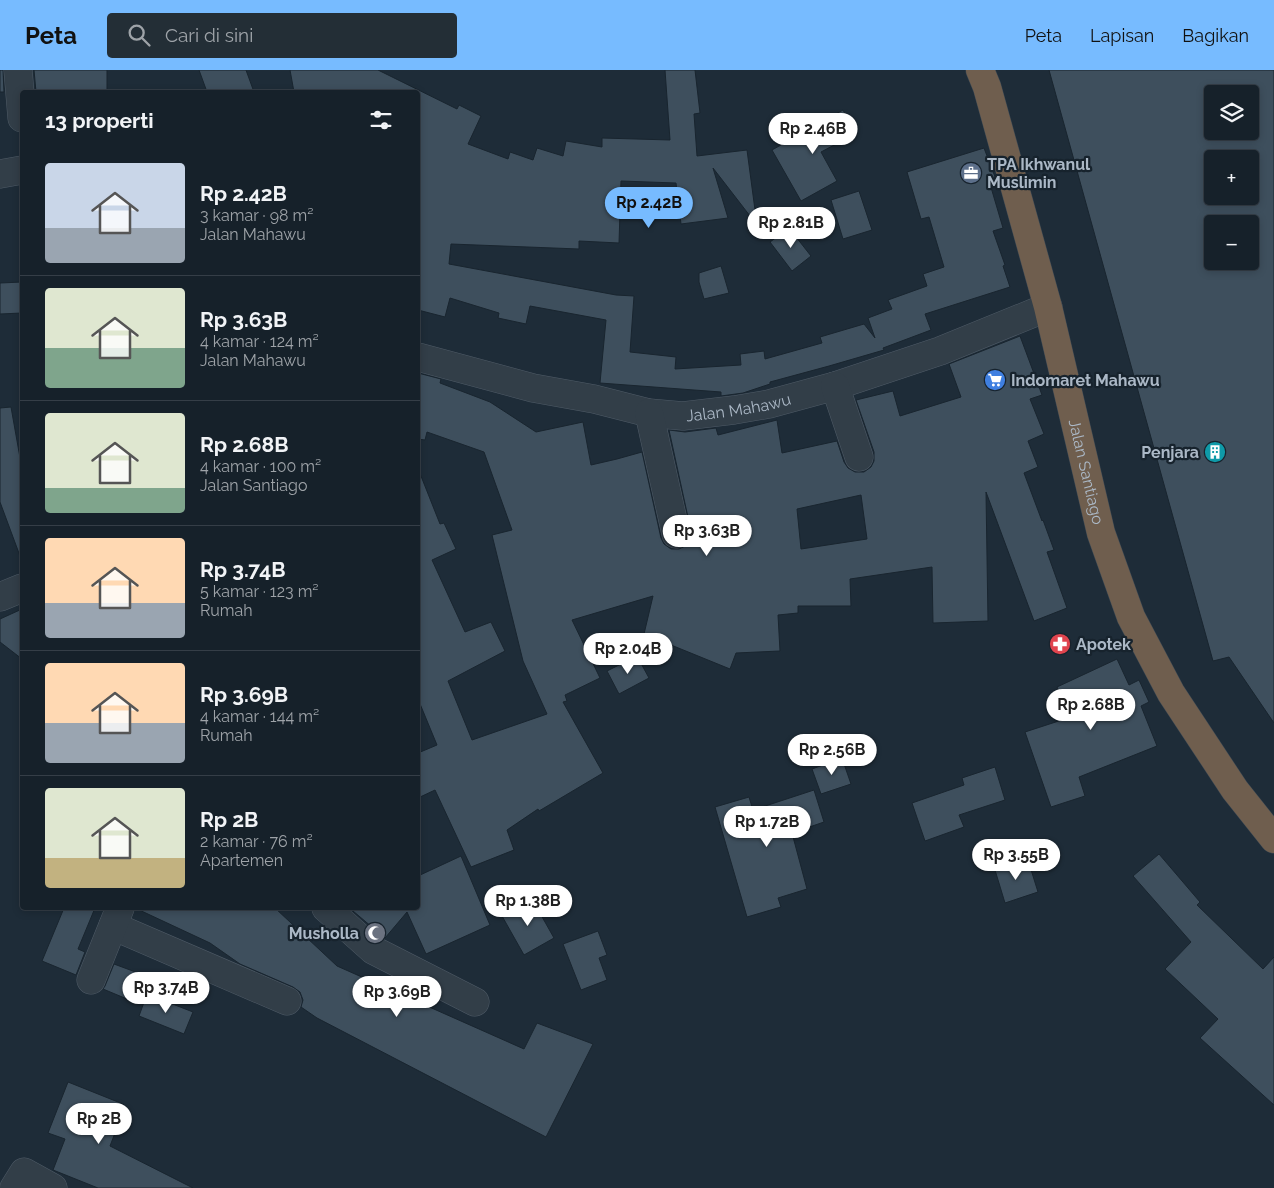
<!DOCTYPE html>
<html lang="id">
<head>
<meta charset="utf-8">
<style>
	body { margin:0; font-family:Raleway,sans-serif; background:#232e36; color:#f1f3f6; height:100vh; display:flex; flex-direction:column; font-size:19px; white-space:nowrap }
	* { box-sizing:border-box; margin:0 }
	p { font-size:16px; color:#9ea3a8 }
	.icon { flex:none; width:28px; height:28px; fill:none; stroke:currentColor; stroke-width:2; stroke-linecap:round; stroke-linejoin:round }
	.map { position:relative; flex:1; overflow:hidden }
	.drawer { position:absolute; left:20px; top:20px; width:400px; height:820px; display:flex; flex-direction:column; background:#16212a; border-radius:5px; box-shadow:0 2px 8px #0003,0 0 0 1px #353e47 }
	.drawer>* { flex:none }
	.buttons { position:absolute; left:1204px; top:15px; display:grid; gap:10px }
	.buttons a { display:grid; place-items:center; width:55px; height:55px; border-radius:5px; background:#16212a; box-shadow:0 2px 8px #0003,0 0 0 1px #353e47; font-size:25px }
	.price { position:absolute; translate:-50% -42px; padding:0 11px; border-radius:18px; background:#fff; color:#222; font-size:16px; line-height:32px; filter:drop-shadow(0 1px 2px #0008) }
	.price::after { content:''; position:absolute; left:50%; top:30px; width:15px; height:11px; margin-left:-8px; background:inherit; clip-path:polygon(0 0,100% 0,50% 100%) }
	.price.current { background:#7bf; color:#111 }
	ul { padding:0; list-style:none }
	li { display:flex; align-items:center; gap:15px; height:125px; padding:0 25px }
	li+li { border-top:1px solid #353e47 }
	li span { display:grid; place-items:center; flex:none; width:140px; height:100px; border-radius:5px; color:#555 }
	li>.icon { margin-inline-start:auto }
	span .icon { width:60px; height:60px; fill:#fffc; stroke-width:1 }
	li b { font-size:21px }
	h2 { display:flex; justify-content:space-between; align-items:center; height:60px; padding:0 25px; font-size:21px }
	header { display:flex; align-items:center; gap:30px; box-sizing:border-box; height:70px; padding:0 25px; background:#7bf; color:#111 }
	header strong { font-size:24px }
	nav { display:flex; gap:28px; margin-inline-start:auto; font-size:18px }
	.search { width:350px; height:45px; background:#232e36; display:flex; align-items:center; gap:12px; box-sizing:border-box; padding:0 18px; border-radius:5px; color:#9ea3a8; font-size:19px }
	.map>svg:first-child { display:block }
</style>
</head>
<body>
<header>
<strong>Peta</strong>
<div class="search"><svg class="icon" aria-label="search" viewBox="0 0 24 24"><circle cx="10" cy="10" r="6"/><path d="M15 15l6 6"/></svg>Cari di sini</div>
<nav><a>Peta</a><a>Lapisan</a><a>Bagikan</a></nav>
</header>
<div class="map">
<svg width="1274" height="1118" viewBox="0 0 1274 1118">
	<rect width="100%" height="100%" fill="#1e2c38"/>
	<!-- building -->
	<g fill="#3e4f5d" stroke="#19252f" fill-rule="evenodd">
		<polygon points="0,0 3,0 4,22 0,22"/>
		<polygon points="34,0 107,0 107,22 36,22"/>
		<polygon points="199,0 246,0 254,22 207,22"/>
		<polygon points="290,0 378,0 457,39 459,35 481,46 468,74 508,89 510,82 533,90 537,78 563,86 566,71 602,77 602,68 670,70 665,0 695,0 700,43 694,44 697,86 747,80 757,155 713,98 728,148 681,154 676,113 621,111 619,173 579,171 579,179 451,174 449,194 616,225 634,226 630,282 676,287 675,299 741,295 740,284 764,281 765,289 822,273 820,267 864,254 875,268 868,248 892,239 888,230 927,216 923,204 944,197 929,147 921,149 907,102 984,78 997,112 990,114 1003,158 993,161 1005,195 1003,196 1010,217 925,244 931,260 883,278 884,280 829,296 770,312 770,314 743,323 721,326 721,322 600,313 606,250 530,236 526,254 498,248 499,243 450,228 445,247 418,240 418,22 294,22"/>
		<path d="M1049,0H1274V653L1229,587L1213,591ZM1212,24H1250V61H1212ZM1212,89H1250V126H1212ZM1212,154H1250V191H1212Z"/>
		<polygon points="843,40 855,64 821,82 837,111 801,131 772,80"/>
		<polygon points="859,121 872,160 843,169 831,130"/>
		<polygon points="789,158 811,186 792,201 770,172"/>
		<polygon points="721,196 729,223 704,229 699,212 699,203"/>
		<polygon points="22,212 22,243 0,244 0,213"/>
		<path d="M1020,266L1042,325L1030,329L1044,364L1028,371L1038,397L1024,403L1042,451L1043,450L1054,480L1047,482L1067,538L1034,551L986,422L988,551L933,553L932,497L850,509L851,536H798V543L778,545L780,581L736,583L730,599L644,564L653,526L572,550L600,608L565,625L567,631L563,632L603,703L539,741L538,739L507,760L514,780L471,797L435,720L418,728V683L437,675L418,629V402L419,401L440,454L444,453L456,479L432,490L465,562L491,552L505,581L448,611L472,670L547,644L523,591L492,465L512,460L484,382L427,362L425,370L418,369V303L441,309L440,313L490,332L536,362L583,352L591,395L617,389L642,382L661,468L664,474L671,479H679L687,475L691,468V461L669,360L685,362L716,358L718,365L777,350L782,383L837,371L844,392L848,398L855,402H864L871,397L874,391V382L856,330L893,321L900,346L961,327L949,294ZM861,425L867,469L801,479L797,439Z"/>
		<polygon points="11,337 22,399 22,486 20,486 0,432 0,338"/>
		<polygon points="22,539 22,589 0,572 0,549"/>
		<polygon points="637,586 649,608 619,624 607,601"/>
		<polygon points="1117,589 1129,615 1139,610 1149,632 1141,636 1157,676 1079,707 1085,726 1051,737 1025,662 1071,647 1057,617"/>
		<polygon points="842,688 851,714 821,724 812,699"/>
		<polygon points="995,697 1005,730 959,745 964,757 925,771 912,733 964,715 962,708"/>
		<polygon points="814,720 824,752 792,763 807,819 778,828 781,837 747,847 715,737 749,727 753,740"/>
		<polygon points="1159,784 1200,832 1197,835 1263,899 1274,887 1274,1035 1200,968 1218,949 1165,899 1191,872 1133,806"/>
		<polygon points="461,786 490,855 426,884 407,842 385,868 353,841 356,838 418,838 418,806"/>
		<polygon points="1028,790 1038,822 1005,833 995,800"/>
		<polygon points="532,829 554,868 524,885 502,846"/>
		<polygon points="64,838 95,838 78,879 85,882 76,905 42,891"/>
		<polygon points="135,838 275,838 337,896 524,979 537,953 593,974 546,1067 317,948 301,937 303,930 300,922 293,917 240,894 210,873"/>
		<polygon points="598,861 607,885 599,888 607,910 581,920 563,874"/>
		<polygon points="114,894 149,907 139,934 103,919 105,916"/>
		<polygon points="147,924 193,942 184,964 139,946"/>
		<polygon points="68,1012 123,1034 119,1044 122,1045 110,1076 193,1118 98,1118 53,1100 65,1069 48,1063"/>
	</g>
	<g fill="none" stroke-linecap="round" stroke-linejoin="round">
		<!-- minor casing -->
		<g stroke="#4f5b67" stroke-width="29">
			<g id="minor">
				<polyline points="18,0 22,48"/>
				<polyline points="0,104 22,100"/>
				<path id="s1" d="M418,287L533,318L594,329L649,343L683,346L734,340L769,334L835,316L940,281L1048,237"/>
				<polyline points="835,316 859,387"/>
				<polyline points="649,343 676,464"/>
				<polyline points="0,527 22,518"/>
				<polyline points="326,838 373,880 475,932"/>
				<polyline points="113,856 287,931"/>
				<polyline points="91,910 120,838"/>
				<polyline points="14,1118 24,1102 53,1118"/>
			</g>
		</g>
		<!-- highway casing -->
		<g stroke="#3c4853" stroke-width="29">
			<g id="highway">
				<path id="s2" d="M980,0L987,17L1048,237L1101,463L1131,547L1171,623L1235,720L1274,769"/>
			</g>
		</g>
		<!-- minor -->
		<use href="#minor" stroke="#323e48" stroke-width="28"/>
		<!-- highway -->
		<use href="#highway" stroke="#6f5e4e" stroke-width="28"/>
	</g>
	<!-- icons -->
	<defs>
		<g id="office-disc" transform="scale(1.125)"><circle r="9.5" fill="#5c6f8a" stroke="#17232d"/><path d="M-6-3h4V-5.5h4V-3h4V5H-6ZM-1-4.5V-3h2v-1.5ZM-6 0V1H6V0Z" fill="#fff"/></g>
		<g id="supermarket-disc" transform="scale(1.125)"><circle r="9.5" fill="#3f7fe0" stroke="#17232d"/><path d="M-6-5.5h2.5l.6 2H6L4.5 2H-2.5L-4.4-4H-6ZM-1.5 3.2a1.3 1.3 0 1 0 .1 0ZM3 3.2a1.3 1.3 0 1 0 .1 0Z" fill="#fff"/></g>
		<g id="building-disc" transform="scale(1.125)"><circle r="9.5" fill="#0f9aa8" stroke="#17232d"/><path d="M-4-6H4V6H1V3H-1V6H-4ZM-2.5-4.3h1.7v1.8h-1.7ZM.8-4.3h1.7v1.8H.8ZM-2.5-1h1.7V.8h-1.7ZM.8-1h1.7V.8H.8Z" fill="#fff"/></g>
		<g id="pharmacy-disc" transform="scale(1.125)"><circle r="9.5" fill="#e0444e" stroke="#17232d"/><path d="M-2-6h4v4h4v4h-4v4h-4v-4h-4v-4h4Z" fill="#fff"/></g>
		<g id="mosque-disc" transform="scale(1.125)"><circle r="9.5" fill="#6b7280" stroke="#17232d"/><path d="M3.5-4.9A6 6 0 1 0 3.5 4.9A5 5 0 1 1 3.5-4.9Z" fill="#fff"/></g>
	</defs>
	<g fill-rule="evenodd">
		<use href="#office-disc" x="971" y="103"/>
		<use href="#supermarket-disc" x="995" y="310"/>
		<use href="#building-disc" x="1215" y="382"/>
		<use href="#pharmacy-disc" x="1060" y="574"/>
		<use href="#mosque-disc" x="375" y="863"/>
	</g>
	<g text-anchor="middle" dominant-baseline="central" stroke-width="4.5" stroke-linejoin="round" paint-order="stroke">
		<!-- poi labels -->
		<g font-size="16" font-weight="bold" fill="#abb8c6" stroke="#17232d" text-anchor="start">
			<text x="987" y="94">TPA Ikhwanul<tspan x="987" dy="18">Muslimin</tspan></text>
			<text x="1011" y="310">Indomaret Mahawu</text>
			<text x="1199" y="382" text-anchor="end">Penjara</text>
			<text x="1076" y="574">Apotek</text>
			<text x="359" y="863" text-anchor="end">Musholla</text>
		</g>
		<!-- street labels -->
		<g font-size="16" fill="#abb8c6" stroke="#17232d">
			<text stroke="none"><textPath href="#s1" startOffset="328">Jalan Mahawu</textPath></text>
			<text stroke="none"><textPath href="#s2" startOffset="416">Jalan Santiago</textPath></text>
		</g>
	</g>
</svg>
<div class="buttons">
<a><svg class="icon" aria-label="layers" viewBox="0 0 24 24"><path d="M12 4l9 5-9 5-9-5zM3 14l9 5 9-5"/></svg></a>
<a>+</a>
<a>−</a>
</div>
<b class="price" style="left:813px;top:85px">Rp 2.46B</b>
<b class="price current" style="left:649px;top:159px">Rp 2.42B</b>
<b class="price" style="left:791px;top:179px">Rp 2.81B</b>
<b class="price" style="left:707px;top:487px">Rp 3.63B</b>
<b class="price" style="left:628px;top:605px">Rp 2.04B</b>
<b class="price" style="left:1091px;top:661px">Rp 2.68B</b>
<b class="price" style="left:832px;top:706px">Rp 2.56B</b>
<b class="price" style="left:767px;top:778px">Rp 1.72B</b>
<b class="price" style="left:1016px;top:811px">Rp 3.55B</b>
<b class="price" style="left:528px;top:857px">Rp 1.38B</b>
<b class="price" style="left:166px;top:944px">Rp 3.74B</b>
<b class="price" style="left:397px;top:948px">Rp 3.69B</b>
<b class="price" style="left:99px;top:1075px">Rp 2B</b>
<section class="drawer">
<h2>13 properti<svg class="icon" aria-label="filters" viewBox="0 0 24 24"><path d="M4 7h16M4 17h16"/><circle cx="9" cy="7" r="2"/><circle cx="15" cy="17" r="2"/></svg></h2>
<ul>
<li><span style="background:linear-gradient(#c9d6e8 65%,#9aa5b1 0)"><svg class="icon" aria-label="home" viewBox="0 0 24 24"><path d="M3 11l9-7 9 7M6 9v11h12V9"/></svg></span><div><b>Rp 2.42B</b><p>3 kamar · 98 m²</p><p>Jalan Mahawu</p></div></li>
<li><span style="background:linear-gradient(#dfe7d0 60%,#7fa58c 0)"><svg class="icon" aria-label="home" viewBox="0 0 24 24"><path d="M3 11l9-7 9 7M6 9v11h12V9"/></svg></span><div><b>Rp 3.63B</b><p>4 kamar · 124 m²</p><p>Jalan Mahawu</p></div></li>
<li><span style="background:linear-gradient(#dfe7d0 75%,#7fa58c 0)"><svg class="icon" aria-label="home" viewBox="0 0 24 24"><path d="M3 11l9-7 9 7M6 9v11h12V9"/></svg></span><div><b>Rp 2.68B</b><p>4 kamar · 100 m²</p><p>Jalan Santiago</p></div></li>
<li><span style="background:linear-gradient(#ffd9b3 65%,#9aa5b1 0)"><svg class="icon" aria-label="home" viewBox="0 0 24 24"><path d="M3 11l9-7 9 7M6 9v11h12V9"/></svg></span><div><b>Rp 3.74B</b><p>5 kamar · 123 m²</p><p>Rumah</p></div></li>
<li><span style="background:linear-gradient(#ffd9b3 60%,#9aa5b1 0)"><svg class="icon" aria-label="home" viewBox="0 0 24 24"><path d="M3 11l9-7 9 7M6 9v11h12V9"/></svg></span><div><b>Rp 3.69B</b><p>4 kamar · 144 m²</p><p>Rumah</p></div></li>
<li><span style="background:linear-gradient(#dfe7d0 70%,#c2b280 0)"><svg class="icon" aria-label="home" viewBox="0 0 24 24"><path d="M3 11l9-7 9 7M6 9v11h12V9"/></svg></span><div><b>Rp 2B</b><p>2 kamar · 76 m²</p><p>Apartemen</p></div></li>
</ul>
</section>
</div>
</body>
</html>
